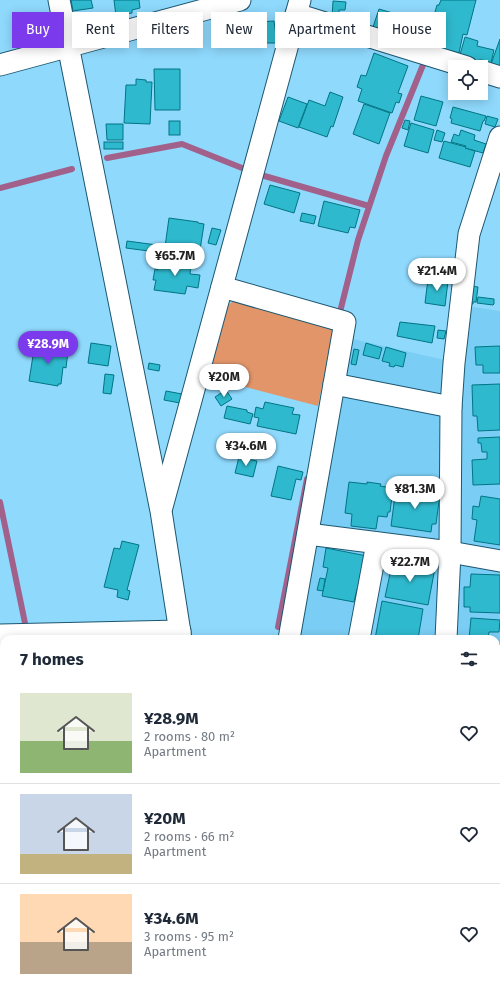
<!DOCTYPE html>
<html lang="en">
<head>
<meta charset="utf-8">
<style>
	body { margin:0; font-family:"Fira Sans",sans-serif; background:#f6f6f7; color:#1f2937; height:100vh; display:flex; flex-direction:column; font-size:15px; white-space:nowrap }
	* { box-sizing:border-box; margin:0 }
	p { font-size:13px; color:#747a83 }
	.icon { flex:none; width:22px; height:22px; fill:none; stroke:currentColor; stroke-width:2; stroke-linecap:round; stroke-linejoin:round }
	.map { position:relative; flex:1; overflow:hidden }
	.side { position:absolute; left:0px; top:635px; width:500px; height:356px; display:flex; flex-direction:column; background:#fff; border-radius:12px 12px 0 0; box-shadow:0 2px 10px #0003 }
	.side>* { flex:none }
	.top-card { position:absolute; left:12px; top:12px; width:476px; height:36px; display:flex; gap:8px }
	.tools { position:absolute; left:448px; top:60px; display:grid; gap:8px }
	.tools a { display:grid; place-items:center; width:40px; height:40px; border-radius:0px; background:#fff; box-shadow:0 2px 10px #0003; font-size:20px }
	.price { position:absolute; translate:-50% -34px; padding:0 9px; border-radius:14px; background:#fff; color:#222; font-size:13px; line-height:26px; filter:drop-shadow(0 1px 2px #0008) }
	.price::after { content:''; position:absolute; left:50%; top:24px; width:12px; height:9px; margin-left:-6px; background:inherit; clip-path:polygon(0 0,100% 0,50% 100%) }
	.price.current { background:#7c3aed; color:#fff }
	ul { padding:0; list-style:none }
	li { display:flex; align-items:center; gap:12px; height:100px; padding:0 20px }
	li+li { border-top:1px solid #e0e1e3 }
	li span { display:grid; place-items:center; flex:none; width:112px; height:80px; border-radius:0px; color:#555 }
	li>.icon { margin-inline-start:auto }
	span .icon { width:48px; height:48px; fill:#fffc; stroke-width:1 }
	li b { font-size:17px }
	h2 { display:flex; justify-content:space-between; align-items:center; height:48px; padding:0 20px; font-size:17px }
	.pill { padding:0 14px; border-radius:0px; background:#fff; box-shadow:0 2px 10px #0003; font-size:14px; line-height:36px }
	.pill.current { background:#7c3aed; color:#fff }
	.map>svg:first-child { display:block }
</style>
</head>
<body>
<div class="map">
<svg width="500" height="991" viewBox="0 0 500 991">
	<rect width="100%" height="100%" fill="#8fd9fd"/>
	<!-- built -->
	<g fill="#7acdf4">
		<polygon points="467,306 500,311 500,776 496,776 496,639 278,639 335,335 458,363"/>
		<polygon points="92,987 223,987 223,991 93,991"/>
	</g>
	<!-- green -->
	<polygon fill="#e29569" points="234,301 333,330 318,406 207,377 224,307"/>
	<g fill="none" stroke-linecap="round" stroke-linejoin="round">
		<!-- stream -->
		<g stroke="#a1618a" stroke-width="6">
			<polyline points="107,158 182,144 242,168"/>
			<polyline points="261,175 369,206"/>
			<polyline points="0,188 72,169"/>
			<polyline points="340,312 358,240 386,156 425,60"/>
			<polyline points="0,502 25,623"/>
			<polyline points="278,627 307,479"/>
			<polyline points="275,990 291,987"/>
		</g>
	</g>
	<!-- building -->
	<g fill="#2fb9ce" stroke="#017584">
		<polygon points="71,0 91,0 93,8 73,11"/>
		<polygon points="114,0 139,0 140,8 132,10 132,13 116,16"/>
		<polygon points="441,0 476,0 467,35 463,34 459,53 452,51 451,56 430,50 436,28 433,28 435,20 433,19 437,5 439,5"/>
		<polygon points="333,1 346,2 345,10 339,10 339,18 332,17"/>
		<polygon points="379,9 406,17 400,35 373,27"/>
		<polygon points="419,20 433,24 431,31 433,32 429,48 408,41 413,25 417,27"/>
		<polygon points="274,21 277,43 261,43 258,22"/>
		<polygon points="465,37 478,41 477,46 494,50 490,67 459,58"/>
		<polygon points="500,39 500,67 491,64"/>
		<polygon points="374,53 408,66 398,93 402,94 399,103 396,102 392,113 358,101 362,89 357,87 361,75 366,76"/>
		<polygon points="154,69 180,69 180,110 155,110"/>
		<polygon points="136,79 146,80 146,82 152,82 150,124 124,123 126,85 136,85"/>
		<polygon points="330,92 343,97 333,127 331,126 327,137 299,127 309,100 325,106"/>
		<polygon points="421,96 443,102 436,126 414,120"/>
		<polygon points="288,97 307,104 298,128 279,121"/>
		<polygon points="364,104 390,113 379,144 353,134"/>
		<polygon points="453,107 486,116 484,121 483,121 480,131 451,123 452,119 450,118"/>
		<polygon points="487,116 498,119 495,127 485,124"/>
		<polygon points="405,120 410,121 408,130 402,128"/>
		<rect x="169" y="121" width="11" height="14"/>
		<polygon points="411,123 434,130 428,153 404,146"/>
		<polygon points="106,124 123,124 123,140 107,140"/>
		<polygon points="437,130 445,133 442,142 434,140"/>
		<polygon points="461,130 475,135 474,140 486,144 483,153 465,148 466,146 451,142 454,134 459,136"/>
		<polygon points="444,141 466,147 465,148 475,151 470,167 439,158"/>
		<rect x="104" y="142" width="19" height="7"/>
		<polygon points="270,185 300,193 294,213 264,204"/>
		<polygon points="324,201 360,210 355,228 350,227 348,233 318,226"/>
		<polygon points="302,213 316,216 314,224 300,221"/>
		<polygon points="169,218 198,222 198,223 204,224 200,250 198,250 196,258 164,254"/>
		<polygon points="212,228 221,230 216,245 208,243"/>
		<polygon points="127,241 157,245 156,252 126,248"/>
		<polygon points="159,258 191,263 190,274 200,275 198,288 187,286 185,294 154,290 156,280 153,280 155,269 158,270"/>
		<polygon points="428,279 448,281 445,306 425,303"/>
		<polygon points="471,286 478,287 476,302 473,302 473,304 471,304"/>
		<polygon points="478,297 494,299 494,304 493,305 477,303"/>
		<polygon points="400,322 435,326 432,343 397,336"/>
		<polygon points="438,330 446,331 444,339 437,338"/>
		<polygon points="35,343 58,347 57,349 68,351 66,368 63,367 61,384 58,384 58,386 29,381"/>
		<polygon points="91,343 111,346 108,366 88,363"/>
		<polygon points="366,343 382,348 379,359 363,355"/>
		<polygon points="500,346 500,373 483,373 483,365 476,365 475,347"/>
		<polygon points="386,347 406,353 403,367 395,365 394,367 389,366 390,363 382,361"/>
		<polygon points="354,349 359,350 356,365 351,364"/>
		<polygon points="149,363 160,365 159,371 148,369"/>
		<polygon points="105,374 114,375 111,394 103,393"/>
		<polygon points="500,384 500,430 478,431 477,416 473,416 472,385"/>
		<polygon points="226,390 232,399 221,406 215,397"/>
		<polygon points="166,391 182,394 180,403 164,400"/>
		<polygon points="265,402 294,408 292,414 300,415 296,434 257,426 259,418 254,417 256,407 263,409"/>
		<polygon points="227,406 247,410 247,412 253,414 250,424 224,418"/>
		<polygon points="500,437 500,484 473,485 472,460 487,459 487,452 482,452 481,443 478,443 478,438"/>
		<polygon points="239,457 257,461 253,477 235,473"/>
		<polygon points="278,466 303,472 301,480 296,479 291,500 271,496"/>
		<polygon points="349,482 367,484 367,482 381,484 380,486 393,488 390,512 388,512 387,517 378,516 376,529 351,526 352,514 345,513"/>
		<polygon points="396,488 440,494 436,524 432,524 431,532 391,526"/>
		<polygon points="481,496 500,499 500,545 474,541 477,520 472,519 473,506 479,507"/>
		<polygon points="122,541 139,545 127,590 130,591 128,600 117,597 118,590 104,587 114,548 120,549"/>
		<polygon points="326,548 367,556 361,590 357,589 354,602 322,596 328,568 323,567"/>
		<polygon points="393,560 435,568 428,605 385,597"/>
		<polygon points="471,574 500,575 500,613 470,612 470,607 464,607 464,587 470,587"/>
		<polygon points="320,578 325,579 323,591 317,590"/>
		<polygon points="382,601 423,609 418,639 375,639"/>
		<polygon points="471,618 500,620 499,632 489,632 488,639 469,639"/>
		<polygon points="496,644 500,644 500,658 498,658 497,664 496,664"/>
		<rect x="496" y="670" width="4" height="43"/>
		<rect x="496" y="745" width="4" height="28"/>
		<rect x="0" y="862" width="4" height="109"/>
	</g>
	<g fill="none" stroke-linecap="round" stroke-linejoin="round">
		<!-- minor casing -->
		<g stroke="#1d5770" stroke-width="23">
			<g id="minor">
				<polyline points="59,0 161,511 181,639"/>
				<polyline points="296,14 467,67"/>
				<polyline points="0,65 240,0"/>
				<polyline points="481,71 500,77"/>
				<polyline points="222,287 345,322 289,639"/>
				<polyline points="334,384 451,407"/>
				<polyline points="162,507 300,0"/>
				<polyline points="308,534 450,552 500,561"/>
				<polyline points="0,635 180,631"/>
				<polyline points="359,639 377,543"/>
				<polyline points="446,639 450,552 451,407 454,363 469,234 500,137"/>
				<polyline points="496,727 500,727"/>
				<polyline points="238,987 238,991"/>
				<polyline points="331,991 357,987"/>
			</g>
		</g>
		<!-- major casing -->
		<g stroke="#32a08a" stroke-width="24">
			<g id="major">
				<polyline points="496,799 500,799"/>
				<polyline points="0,805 4,805"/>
				<polyline points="496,826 500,826"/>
				<polyline points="0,831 4,831"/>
			</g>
		</g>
		<!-- minor -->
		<use href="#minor" stroke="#fff" stroke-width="21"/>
		<!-- major -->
		<use href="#major" stroke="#8de9d0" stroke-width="22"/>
	</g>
</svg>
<div class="tools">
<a><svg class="icon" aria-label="locate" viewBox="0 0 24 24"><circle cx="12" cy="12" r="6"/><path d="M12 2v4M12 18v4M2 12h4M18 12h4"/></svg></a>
</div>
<b class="price" style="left:175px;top:277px">¥65.7M</b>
<b class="price" style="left:437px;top:292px">¥21.4M</b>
<b class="price current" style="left:48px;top:365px">¥28.9M</b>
<b class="price" style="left:224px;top:398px">¥20M</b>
<b class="price" style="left:246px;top:467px">¥34.6M</b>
<b class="price" style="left:415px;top:510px">¥81.3M</b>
<b class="price" style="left:410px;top:583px">¥22.7M</b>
<div class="top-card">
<a class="pill current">Buy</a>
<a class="pill">Rent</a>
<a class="pill">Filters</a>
<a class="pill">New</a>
<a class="pill">Apartment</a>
<a class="pill">House</a>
</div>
<section class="side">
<h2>7 homes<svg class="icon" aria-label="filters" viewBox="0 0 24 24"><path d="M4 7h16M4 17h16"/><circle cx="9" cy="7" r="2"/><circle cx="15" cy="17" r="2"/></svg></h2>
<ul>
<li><span style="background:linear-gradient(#dfe7d0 60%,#8fb573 0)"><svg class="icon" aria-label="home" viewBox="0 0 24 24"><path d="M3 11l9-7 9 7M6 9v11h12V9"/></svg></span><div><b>¥28.9M</b><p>2 rooms · 80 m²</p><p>Apartment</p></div><svg class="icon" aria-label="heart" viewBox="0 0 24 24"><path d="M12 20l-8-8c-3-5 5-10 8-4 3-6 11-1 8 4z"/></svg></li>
<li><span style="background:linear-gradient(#c9d6e8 75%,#c2b280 0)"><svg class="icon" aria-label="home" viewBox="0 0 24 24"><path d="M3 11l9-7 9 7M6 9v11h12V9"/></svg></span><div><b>¥20M</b><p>2 rooms · 66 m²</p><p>Apartment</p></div><svg class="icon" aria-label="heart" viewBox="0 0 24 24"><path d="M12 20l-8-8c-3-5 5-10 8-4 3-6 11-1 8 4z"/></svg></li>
<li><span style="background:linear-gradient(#ffd9b3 60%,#b9a48a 0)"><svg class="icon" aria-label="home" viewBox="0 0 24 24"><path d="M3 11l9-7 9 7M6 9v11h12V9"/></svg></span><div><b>¥34.6M</b><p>3 rooms · 95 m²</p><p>Apartment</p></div><svg class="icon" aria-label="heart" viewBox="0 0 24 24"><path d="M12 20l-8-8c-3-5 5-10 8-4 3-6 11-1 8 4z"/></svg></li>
</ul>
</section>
</div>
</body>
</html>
